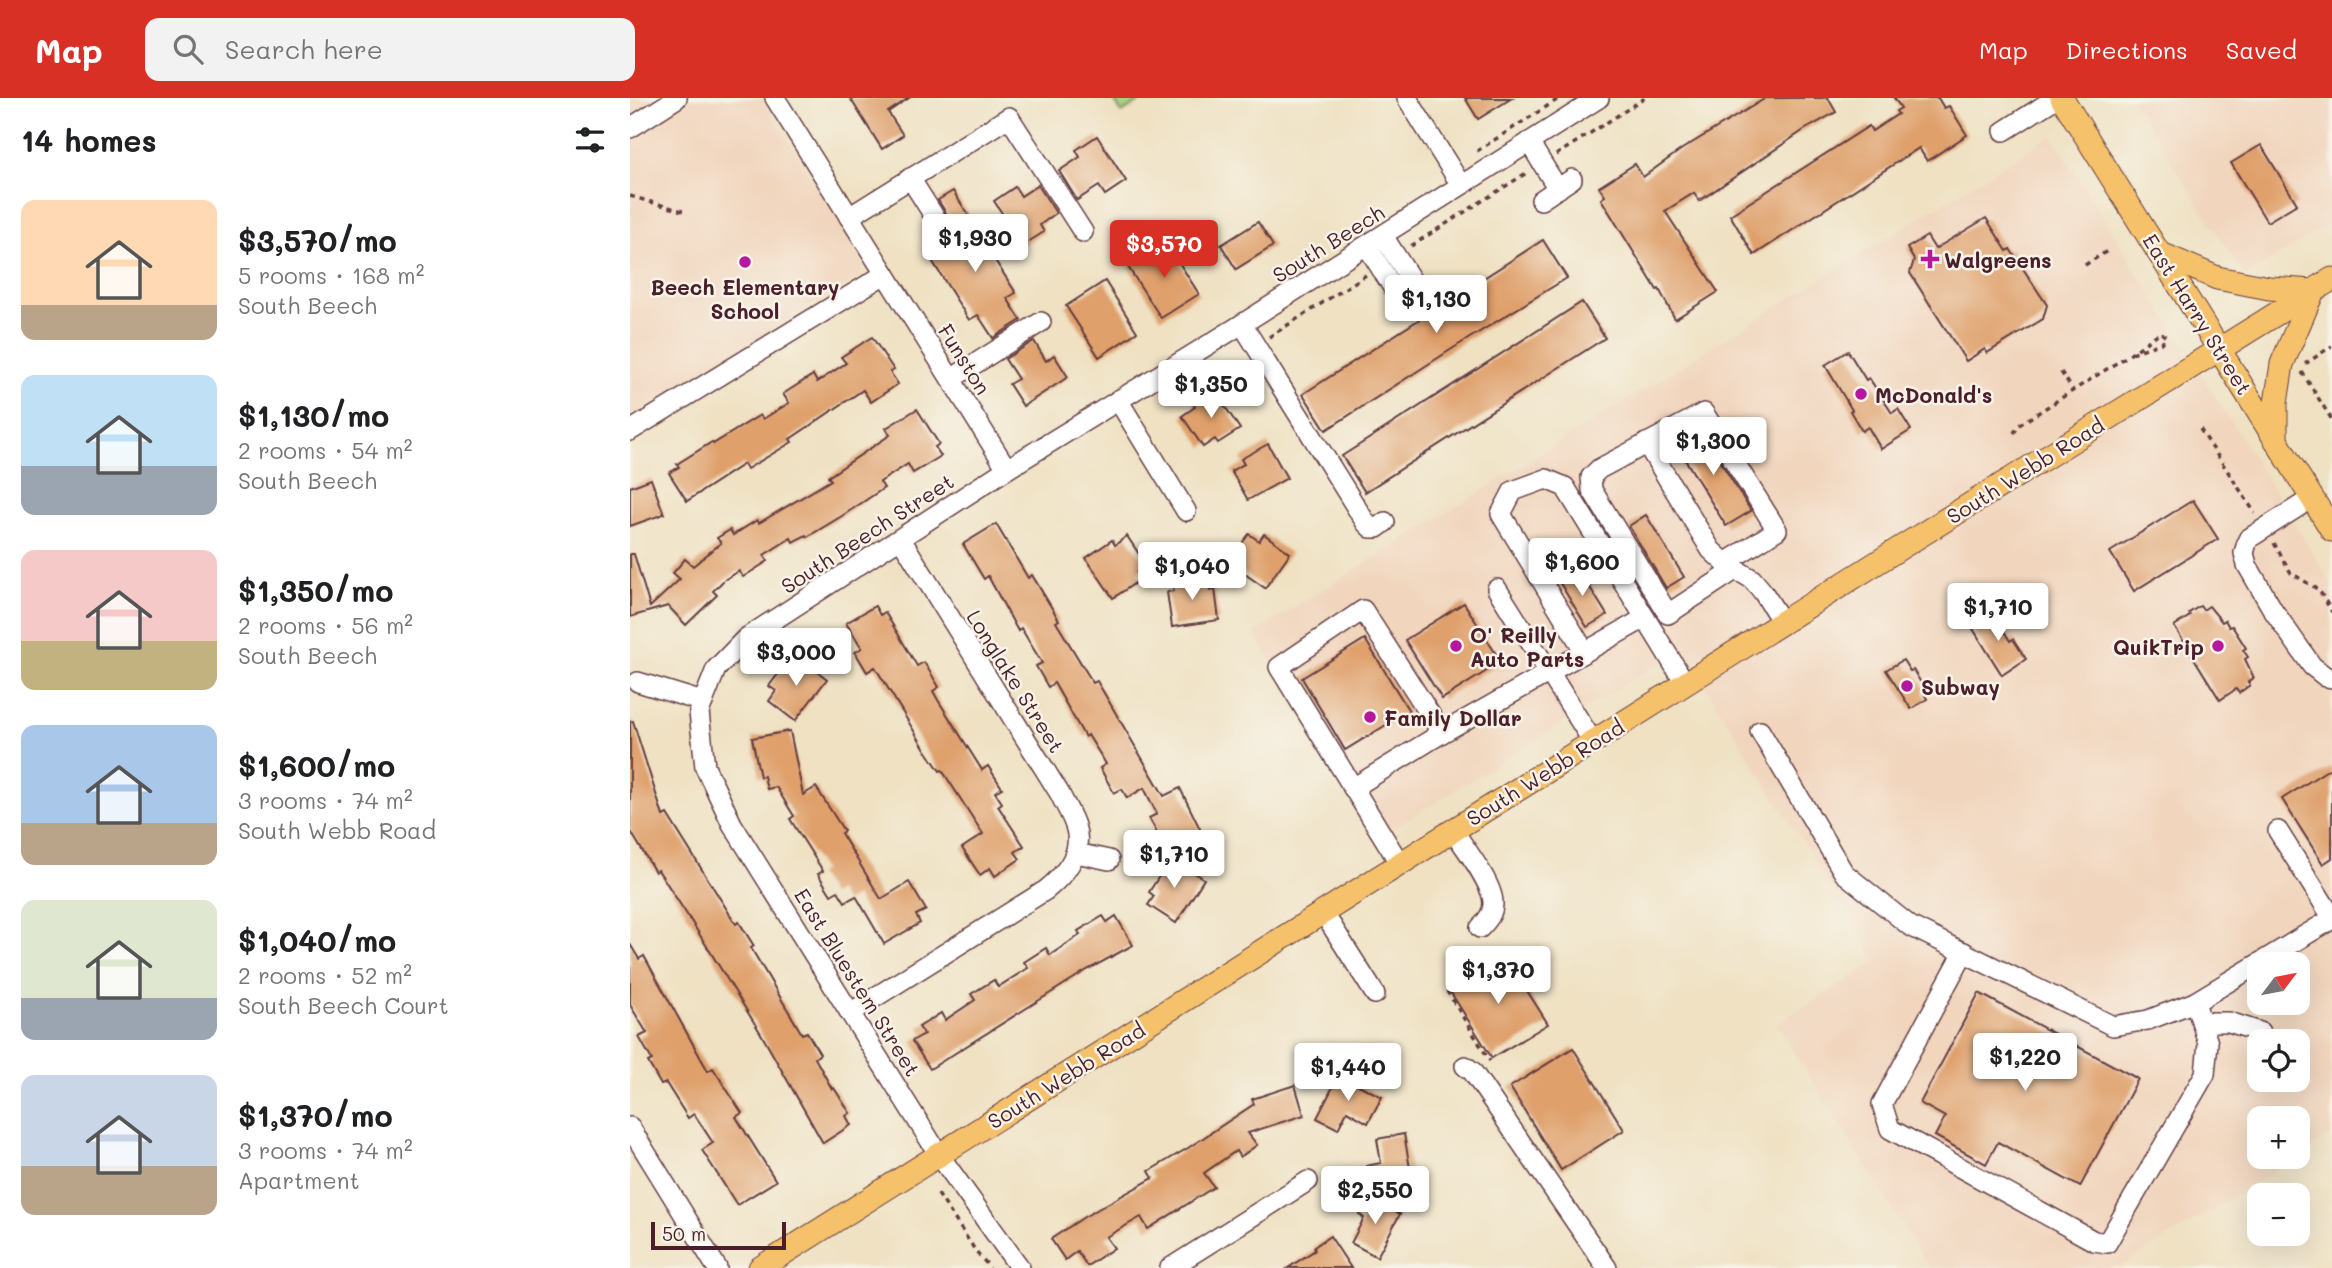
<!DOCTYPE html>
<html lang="en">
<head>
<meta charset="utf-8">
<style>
	body { margin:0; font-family:Mali,sans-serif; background:#f2f2f2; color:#202124; height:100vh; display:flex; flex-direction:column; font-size:26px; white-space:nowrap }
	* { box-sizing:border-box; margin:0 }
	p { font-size:23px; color:#757577 }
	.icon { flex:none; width:38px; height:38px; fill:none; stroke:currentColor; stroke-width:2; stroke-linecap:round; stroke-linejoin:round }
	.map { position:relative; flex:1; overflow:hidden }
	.sheet { display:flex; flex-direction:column; background:#fff; width:630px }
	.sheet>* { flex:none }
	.needle { width:46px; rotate:58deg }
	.controls { position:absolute; left:1617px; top:854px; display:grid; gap:14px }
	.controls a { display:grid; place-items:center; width:63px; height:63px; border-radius:14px; background:#fff; box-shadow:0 7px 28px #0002; font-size:35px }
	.scale { position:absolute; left:21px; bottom:18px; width:135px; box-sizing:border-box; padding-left:7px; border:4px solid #4a1f2b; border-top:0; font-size:19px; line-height:24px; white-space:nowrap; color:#4a1f2b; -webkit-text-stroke:5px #f7f3e8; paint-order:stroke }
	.price { position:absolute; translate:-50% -60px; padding:0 16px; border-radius:7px; background:#fff; color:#222; font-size:23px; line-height:46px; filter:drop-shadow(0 2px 4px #0008) }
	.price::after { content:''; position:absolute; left:50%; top:42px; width:21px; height:16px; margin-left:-10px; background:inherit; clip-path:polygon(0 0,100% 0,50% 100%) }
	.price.on { background:#d93025; color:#fff }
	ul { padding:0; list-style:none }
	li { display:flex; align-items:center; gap:21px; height:175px; padding:0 21px }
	li span { display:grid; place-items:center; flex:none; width:196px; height:140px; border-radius:14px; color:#555 }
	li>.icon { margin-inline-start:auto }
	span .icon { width:84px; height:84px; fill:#fffc; stroke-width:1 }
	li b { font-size:30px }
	h2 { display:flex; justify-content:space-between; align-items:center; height:84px; padding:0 21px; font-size:30px }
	header { display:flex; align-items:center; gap:42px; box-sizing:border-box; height:98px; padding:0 35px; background:#d93025; color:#fff }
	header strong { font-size:33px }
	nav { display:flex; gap:38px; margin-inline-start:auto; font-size:24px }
	.search { width:490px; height:63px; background:#f2f2f2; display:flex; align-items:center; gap:18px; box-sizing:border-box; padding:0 24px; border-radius:14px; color:#757577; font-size:26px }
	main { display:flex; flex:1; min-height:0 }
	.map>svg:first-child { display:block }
</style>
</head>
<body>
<header>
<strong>Map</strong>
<div class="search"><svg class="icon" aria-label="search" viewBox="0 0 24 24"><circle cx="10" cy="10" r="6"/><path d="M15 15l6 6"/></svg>Search here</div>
<nav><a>Map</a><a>Directions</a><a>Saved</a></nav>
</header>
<main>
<section class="sheet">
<h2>14 homes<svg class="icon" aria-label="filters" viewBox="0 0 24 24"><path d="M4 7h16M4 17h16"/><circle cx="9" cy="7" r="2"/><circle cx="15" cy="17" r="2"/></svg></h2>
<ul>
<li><span style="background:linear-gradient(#ffd9b3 75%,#b9a48a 0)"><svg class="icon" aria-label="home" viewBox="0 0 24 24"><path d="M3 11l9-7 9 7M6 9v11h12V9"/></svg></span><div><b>$3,570/mo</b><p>5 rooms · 168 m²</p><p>South Beech</p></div></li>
<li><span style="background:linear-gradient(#bfe0f5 65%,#9aa5b1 0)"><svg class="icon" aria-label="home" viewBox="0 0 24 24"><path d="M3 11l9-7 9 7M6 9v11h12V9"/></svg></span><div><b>$1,130/mo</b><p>2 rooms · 54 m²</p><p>South Beech</p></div></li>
<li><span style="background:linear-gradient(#f6c9c9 65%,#c2b280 0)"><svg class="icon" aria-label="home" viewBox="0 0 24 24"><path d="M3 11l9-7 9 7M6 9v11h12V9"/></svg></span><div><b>$1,350/mo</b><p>2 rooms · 56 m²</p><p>South Beech</p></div></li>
<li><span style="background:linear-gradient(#a9c7e8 70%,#b9a48a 0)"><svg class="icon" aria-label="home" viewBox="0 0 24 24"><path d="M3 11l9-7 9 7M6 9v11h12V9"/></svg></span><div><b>$1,600/mo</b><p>3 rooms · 74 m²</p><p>South Webb Road</p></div></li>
<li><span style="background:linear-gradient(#dfe7d0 70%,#9aa5b1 0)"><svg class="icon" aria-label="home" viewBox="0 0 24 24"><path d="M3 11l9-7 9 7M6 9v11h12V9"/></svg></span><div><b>$1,040/mo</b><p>2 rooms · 52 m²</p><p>South Beech Court</p></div></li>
<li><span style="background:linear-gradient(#c9d6e8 65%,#b9a48a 0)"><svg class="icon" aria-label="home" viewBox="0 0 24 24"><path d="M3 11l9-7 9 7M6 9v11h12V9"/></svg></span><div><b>$1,370/mo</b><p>3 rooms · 74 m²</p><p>Apartment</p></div></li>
</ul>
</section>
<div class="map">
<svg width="1702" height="1170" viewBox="0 0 1702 1170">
	<rect width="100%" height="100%" fill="#f7f3e8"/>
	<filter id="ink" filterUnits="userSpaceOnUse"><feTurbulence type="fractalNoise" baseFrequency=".0143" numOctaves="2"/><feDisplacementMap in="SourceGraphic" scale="14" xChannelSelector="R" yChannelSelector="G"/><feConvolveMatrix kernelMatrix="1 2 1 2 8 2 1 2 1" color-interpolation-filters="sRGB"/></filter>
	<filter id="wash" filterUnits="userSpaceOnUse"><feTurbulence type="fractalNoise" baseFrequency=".00686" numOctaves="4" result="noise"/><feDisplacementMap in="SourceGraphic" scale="28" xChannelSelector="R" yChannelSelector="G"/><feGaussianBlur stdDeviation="1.57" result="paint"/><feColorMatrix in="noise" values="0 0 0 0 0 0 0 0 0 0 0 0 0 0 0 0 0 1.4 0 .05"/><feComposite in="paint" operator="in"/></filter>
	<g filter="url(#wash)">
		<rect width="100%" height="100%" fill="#efe1c2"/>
		<!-- built -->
		<g fill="#f1d5bd" fill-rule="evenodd">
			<polygon points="0,0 132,0 230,158 232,169 229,178 0,318"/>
			<polygon points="1501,0 1702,0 1702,124 1615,179"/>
			<path d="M1422,37L1702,486V1037L1668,1058V1020H1629V1059H1667L1489,1170H1299L1147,926L1247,863L1052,551L751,738L746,734L624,535ZM1629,866H1668V905H1629ZM1629,943H1668V982H1629Z"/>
		</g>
		<!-- green -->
		<polygon fill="#a1d484" stroke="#767a58" stroke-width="2" points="483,0 515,0 492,15"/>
		<g id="blocks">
			<!-- building -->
			<g fill="#dfa06c">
				<polygon points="220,0 279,0 258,14 273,37 252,51"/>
				<polygon points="835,0 882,0 848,21"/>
				<polygon points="1136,0 1198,0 1206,14 1174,32 1069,103 1064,95 1035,113 1088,194 1045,221 1029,191 1027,192 971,101 975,98 969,89 1005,66 1013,79 1052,51"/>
				<polygon points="1264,0 1308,0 1314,10 1319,8 1337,37 1297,63 1289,50 1124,157 1100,117 1239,28 1242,33 1268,16 1266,13 1271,10"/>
				<polygon points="467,38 496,83 475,97 469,88 447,102 429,73 450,59 446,52"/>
				<polygon points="1631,47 1667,106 1637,124 1601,65"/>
				<polygon points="408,87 426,115 410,127 414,134 393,147 364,103 385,89 391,98"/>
				<polygon points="323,93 341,121 339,122 386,195 377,200 391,222 363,240 348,217 339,222 301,161 332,141 308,102"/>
				<polygon points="1356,120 1377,153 1380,151 1417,207 1413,221 1357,255 1355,251 1336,263 1280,175 1284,162 1277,150 1297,138 1305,151"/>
				<polygon points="628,124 643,148 606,171 591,147"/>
				<polygon points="913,142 937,180 825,249 696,332 673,296"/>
				<polygon points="536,144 569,196 531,220 498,169"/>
				<polygon points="475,183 507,234 469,259 436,208"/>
				<polygon points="952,204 975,240 735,394 712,358"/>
				<polygon points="242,239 264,272 260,274 268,286 241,304 233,292 160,341 162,344 117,371 114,366 57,403 39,375 49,369 47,366 82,344 83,346 130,317 133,321 159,305 153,296 183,277 187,284 216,265 211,259"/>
				<polygon points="404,243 416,263 424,257 438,279 393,308 379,286 388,281 375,261"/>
				<polygon points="1218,253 1236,282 1239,280 1262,315 1268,311 1281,332 1251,351 1238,329 1232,333 1220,313 1222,312 1195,267"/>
				<polygon points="584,292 610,331 588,345 585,341 573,349 552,318 565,309 563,305"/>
				<polygon points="287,311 309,346 305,349 311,358 283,375 278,366 250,384 254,390 212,418 177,439 176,437 163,444 161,440 134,457 138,463 113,479 109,473 94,482 83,493 87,497 56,527 38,508 0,519 0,456 4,456 20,509 50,481 43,475 55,461 63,468 91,445 87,440 100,432 103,437 127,422 129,425 201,382 198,379 260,337 256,330"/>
				<polygon points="1070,331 1121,413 1096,428 1045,345"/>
				<polygon points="638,346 657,380 618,402 601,373 614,366 611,361"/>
				<polygon points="21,381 34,416 0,428 0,389"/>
				<polygon points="1563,402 1588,441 1504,493 1480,454"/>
				<polygon points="1016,417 1054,479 1036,490 999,428"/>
				<polygon points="366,426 398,480 402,477 429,522 426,524 463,585 467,583 534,698 550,690 573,737 538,755 519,720 527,716 514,690 497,700 492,691 484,695 470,670 476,666 458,637 455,639 424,585 418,589 406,568 412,565 391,530 388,533 358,478 354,481 333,446"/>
				<polygon points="619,436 629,443 634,436 660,455 635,490 598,464"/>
				<polygon points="497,438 517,468 507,474 511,481 483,500 456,460 482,442 485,447"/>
				<polygon points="948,470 977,517 957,529 928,482"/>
				<polygon points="578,477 580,492 585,491 589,522 542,529 537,494 544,493 542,482"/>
				<polygon points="834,505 871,564 812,601 775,542"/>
				<polygon points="245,508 250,517 255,514 287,568 294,564 309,589 303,593 308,602 352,672 358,668 372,690 365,694 372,705 368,708 394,748 385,754 390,761 365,778 360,770 350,777 332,750 353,736 312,672 310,673 295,651 245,569 237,574 225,554 232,550 216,525"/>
				<polygon points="1570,508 1573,512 1579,508 1592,524 1595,522 1599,529 1602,528 1616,550 1613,552 1618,559 1615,561 1624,580 1618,584 1620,587 1609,595 1606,591 1590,602 1544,528 1560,518 1559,515"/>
				<polygon points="1361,512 1380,543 1383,541 1396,561 1372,577 1340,526"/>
				<polygon points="735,541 779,613 715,652 672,580"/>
				<polygon points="170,560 197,581 165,623 139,603 146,593 139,588 155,567 161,571"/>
				<polygon points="1273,562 1280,573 1283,572 1295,591 1293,593 1297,601 1281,611 1256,572"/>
				<polygon points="3,623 33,718 37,716 106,826 109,824 124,848 121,850 172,936 177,934 190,956 185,960 202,991 204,990 220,1015 216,1018 221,1027 193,1045 130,934 63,826 28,772 25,774 0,732 0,624"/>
				<polygon points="160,633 173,697 186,689 214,733 211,735 251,801 279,784 296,812 286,817 290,825 254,846 226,798 215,804 208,793 201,797 188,776 193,773 160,721 164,718 146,689 137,691 134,678 130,679 122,640"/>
				<polygon points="1702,669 1702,760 1693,766 1652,701"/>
				<polygon points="541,760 574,781 546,825 518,807 524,798 519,794"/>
				<polygon points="473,818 477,824 486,818 503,847 457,872 300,971 282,943 294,936 289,929 311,915 315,922 345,902 341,896 364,882 368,889 398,870 394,864 416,850 420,857 450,837 448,833"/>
				<polygon points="0,846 9,861 14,858 78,973 83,970 112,1015 106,1019 146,1083 107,1107 72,1052 83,1045 64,1016 58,1020 36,985 31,987 18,964 22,962 9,939 17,935 0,907"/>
				<polygon points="874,856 918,926 862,960 818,890"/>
				<polygon points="1349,895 1508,981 1450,1089 1368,1044 1356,1066 1305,1038 1315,1019 1290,1005"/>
				<polygon points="943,950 994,1032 931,1072 880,989"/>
				<polygon points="709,977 752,999 738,1025 717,1013 708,1031 687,1020"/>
				<polygon points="665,987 674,1017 618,1035 627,1047 610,1059 606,1053 574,1075 584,1089 518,1131 511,1119 476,1139 484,1150 457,1168 447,1153 435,1162 421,1141 454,1119 523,1080 519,1073 558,1050 624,1006 622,1001"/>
				<polygon points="774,1036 782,1082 740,1089 736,1068 751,1065 747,1041"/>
				<polygon points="738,1098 770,1116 747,1159 721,1145 734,1120 729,1116"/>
				<polygon points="700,1138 721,1170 658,1170 685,1152 684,1149"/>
			</g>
		</g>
	</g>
	<g filter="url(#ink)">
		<use href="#blocks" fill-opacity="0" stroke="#633c42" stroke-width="2"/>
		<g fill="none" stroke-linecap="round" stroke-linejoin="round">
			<!-- minor casing -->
			<g stroke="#633c42" stroke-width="22">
				<g id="minor">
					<polyline points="145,0 377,371"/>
					<polyline points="777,0 831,87"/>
					<polyline points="0,30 47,0"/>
					<polyline points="1374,33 1426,0"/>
					<polyline points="899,44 928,91"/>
					<polyline points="280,80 316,137"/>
					<polyline points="911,102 942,81"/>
					<polyline points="219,119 379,19 453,134"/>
					<polyline points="753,138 782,183"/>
					<polyline points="737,148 765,193"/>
					<polyline points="612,226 736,425 741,430 747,430 755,424"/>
					<polyline points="321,281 411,224"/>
					<polyline points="488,302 556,413"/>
					<polyline points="0,333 255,176"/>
					<polyline points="1016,345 1081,452 1095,465 1122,481 1133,494 1152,524"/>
					<polyline points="1682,400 1618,441 1614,455 1617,467 1643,512 1682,568 1696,579 1702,580"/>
					<polyline points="1095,465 1147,432 1074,315 969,371 961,379 962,392 1038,516 1105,472"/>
					<polyline points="867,491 963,644"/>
					<polyline points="955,554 871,416 883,393 916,381 935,389 1055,585"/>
					<polyline points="8,584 73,604"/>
					<polyline points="1130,633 1214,775 1280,828 1483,928 1518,922 1565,904 1702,821"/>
					<polyline points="723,690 812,635"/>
					<path d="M823,732C834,749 864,787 863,806C863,816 857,823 850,830"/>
					<polyline points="1648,733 1702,819"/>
					<polyline points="446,755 479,762"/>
					<polyline points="770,766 649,569 733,512 812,635 1015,520"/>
					<polyline points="693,814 745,896"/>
					<polyline points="1334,854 1252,1006 1260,1031 1464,1143 1477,1145 1575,976 1578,945 1565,904"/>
					<path d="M220,915L416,792C433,778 453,756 446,731C443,719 435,707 430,696L271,441"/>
					<polyline points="1572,924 1599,924 1630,934"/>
					<polyline points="835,968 842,973 977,1170"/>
					<polyline points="0,1029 87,1170"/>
					<polyline points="390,1170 309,1057 102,726 75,669 69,614 86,571 116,540 377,371 612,226 969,0"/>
					<polyline points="540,1170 678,1083"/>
				</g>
			</g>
			<!-- major casing -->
			<g stroke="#633c42" stroke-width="25">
				<g id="major">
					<polyline points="1432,0 1702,432"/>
					<polyline points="1529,155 1587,180 1639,190 1683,193 1652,266 1646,305 1646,340"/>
					<polyline points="130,1170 1267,452 1702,181"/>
				</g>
			</g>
			<!-- path -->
			<g stroke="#633c42" stroke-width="3.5" stroke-dasharray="5 5" stroke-linecap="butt">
				<polyline points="847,53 930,0"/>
				<polyline points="926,57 1015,0"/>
				<polyline points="0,98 56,114"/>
				<polyline points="781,148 898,74"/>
				<polyline points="1455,167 1479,152"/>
				<polyline points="639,239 736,177"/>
				<polyline points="1675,266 1702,248"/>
				<polyline points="1431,274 1443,292"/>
				<polyline points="1672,274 1702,322"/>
				<polyline points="1570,331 1625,415"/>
				<polyline points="1384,335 1389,327 1502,255 1530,234 1536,239 1531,245 1502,255"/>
				<polyline points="1644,445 1661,475 1689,492 1702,514"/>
				<polyline points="817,893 860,963"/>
				<polyline points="308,1096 345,1152 360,1170"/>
			</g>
			<!-- minor -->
			<use href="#minor" stroke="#fff" stroke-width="19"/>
			<!-- major -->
			<use href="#major" stroke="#f5c16b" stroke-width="23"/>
		</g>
	</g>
	<!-- markers -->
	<g fill="#b5179e" stroke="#f7f3e8" stroke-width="2.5">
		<path d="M1296.5 150.5h7v7h7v7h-7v7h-7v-7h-7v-7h7z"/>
		<circle cx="115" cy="164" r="7"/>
		<circle cx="1231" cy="296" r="7"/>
		<circle cx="826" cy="548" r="7"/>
		<circle cx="1588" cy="548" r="7"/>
		<circle cx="1277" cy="588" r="7"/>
		<circle cx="740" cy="619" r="7"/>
	</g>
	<g text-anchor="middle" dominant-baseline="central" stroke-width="5" stroke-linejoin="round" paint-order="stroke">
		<!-- street labels -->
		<g font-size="21" fill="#4a1f2b" stroke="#f7f3e8">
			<text transform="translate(698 145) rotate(-32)">South Beech</text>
			<text transform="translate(1568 216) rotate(58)">East Harry Street</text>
			<text transform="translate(335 261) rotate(58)">Funston</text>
			<text transform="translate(1395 372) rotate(-32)">South Webb Road</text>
			<text transform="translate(237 435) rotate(-33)">South Beech Street</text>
			<text transform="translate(386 583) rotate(58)">Longlake Street</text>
			<text transform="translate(915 674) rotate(-32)">South Webb Road</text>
			<text transform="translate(228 884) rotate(58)">East Bluestem Street</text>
			<text transform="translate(436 977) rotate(-32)">South Webb Road</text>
		</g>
		<!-- poi labels -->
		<g font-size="21" font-weight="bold" fill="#4a1f2b" stroke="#f7f3e8" text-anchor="start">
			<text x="1314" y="161">Walgreens</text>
			<text x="115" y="188" text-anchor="middle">Beech Elementary<tspan x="115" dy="24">School</tspan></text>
			<text x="1245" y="296">McDonald's</text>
			<text x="840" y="536">O' Reilly<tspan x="840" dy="24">Auto Parts</tspan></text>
			<text x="1574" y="548" text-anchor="end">QuikTrip</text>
			<text x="1291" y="588">Subway</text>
			<text x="754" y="619">Family Dollar</text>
		</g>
	</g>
</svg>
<div class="controls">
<a><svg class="needle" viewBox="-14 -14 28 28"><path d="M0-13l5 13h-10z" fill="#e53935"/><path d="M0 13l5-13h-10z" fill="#757577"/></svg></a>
<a><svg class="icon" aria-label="locate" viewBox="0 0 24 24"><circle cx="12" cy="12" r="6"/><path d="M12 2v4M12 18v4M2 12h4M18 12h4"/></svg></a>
<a>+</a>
<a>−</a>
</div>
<div class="scale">50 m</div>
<b class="price" style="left:345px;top:176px">$1,930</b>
<b class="price on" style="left:534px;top:182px">$3,570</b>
<b class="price" style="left:806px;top:237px">$1,130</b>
<b class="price" style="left:581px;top:322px">$1,350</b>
<b class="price" style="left:1083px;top:379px">$1,300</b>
<b class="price" style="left:952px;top:500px">$1,600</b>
<b class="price" style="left:562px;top:504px">$1,040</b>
<b class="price" style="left:1368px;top:545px">$1,710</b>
<b class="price" style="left:166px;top:590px">$3,000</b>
<b class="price" style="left:544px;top:792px">$1,710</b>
<b class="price" style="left:868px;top:908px">$1,370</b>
<b class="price" style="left:1395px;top:995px">$1,220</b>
<b class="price" style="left:718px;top:1005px">$1,440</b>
<b class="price" style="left:745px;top:1128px">$2,550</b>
</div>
</main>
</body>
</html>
